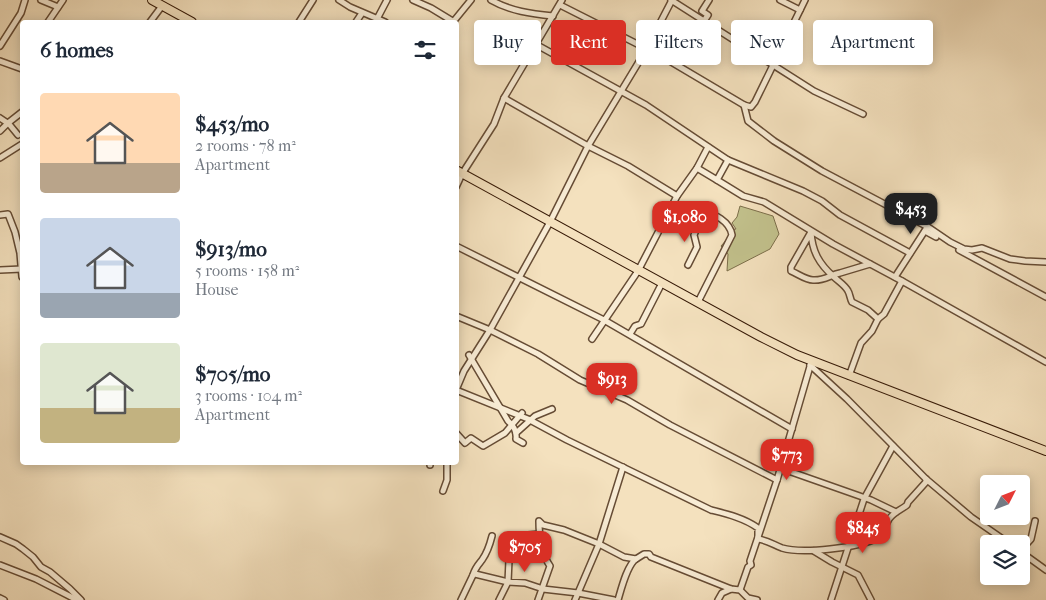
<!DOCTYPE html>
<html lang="en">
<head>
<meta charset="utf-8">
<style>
	body { margin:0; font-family:"IM FELL French Canon",serif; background:#f6f6f7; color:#1f2937; height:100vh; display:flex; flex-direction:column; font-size:19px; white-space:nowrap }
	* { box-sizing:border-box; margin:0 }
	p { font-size:16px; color:#747a83 }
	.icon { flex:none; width:28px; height:28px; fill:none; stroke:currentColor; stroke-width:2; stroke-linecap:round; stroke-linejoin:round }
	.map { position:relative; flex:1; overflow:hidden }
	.details { position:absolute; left:20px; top:20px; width:439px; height:445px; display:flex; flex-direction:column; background:#fff; border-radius:5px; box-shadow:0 2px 12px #0003 }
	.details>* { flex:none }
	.hud { position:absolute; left:474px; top:20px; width:475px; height:45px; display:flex; gap:10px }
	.needle { width:32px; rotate:48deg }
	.controls { position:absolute; left:980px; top:475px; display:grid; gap:10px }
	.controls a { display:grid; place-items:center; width:50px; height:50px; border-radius:5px; background:#fff; box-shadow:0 2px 12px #0003; font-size:25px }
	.price { position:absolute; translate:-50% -42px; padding:0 11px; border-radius:10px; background:#d93025; color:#fff; font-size:16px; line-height:32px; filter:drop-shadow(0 1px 2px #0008) }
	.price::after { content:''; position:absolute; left:50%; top:30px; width:15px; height:11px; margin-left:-8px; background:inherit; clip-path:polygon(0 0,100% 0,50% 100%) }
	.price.active { background:#222; color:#fff }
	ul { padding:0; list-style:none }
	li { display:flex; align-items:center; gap:15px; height:125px; padding:0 20px }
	li span { display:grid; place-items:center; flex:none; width:140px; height:100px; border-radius:5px; color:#555 }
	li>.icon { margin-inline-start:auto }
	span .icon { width:60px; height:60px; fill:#fffc; stroke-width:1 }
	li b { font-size:21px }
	h2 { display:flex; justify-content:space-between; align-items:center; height:60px; padding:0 20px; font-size:21px }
	.tag { padding:0 18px; border-radius:5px; background:#fff; box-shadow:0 2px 12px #0003; font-size:18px; line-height:45px }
	.tag.active { background:#d93025; color:#fff }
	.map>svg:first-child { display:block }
</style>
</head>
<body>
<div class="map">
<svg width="1046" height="600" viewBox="0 0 1046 600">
	<rect width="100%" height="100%" fill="#f4e1be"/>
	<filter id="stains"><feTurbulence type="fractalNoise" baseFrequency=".004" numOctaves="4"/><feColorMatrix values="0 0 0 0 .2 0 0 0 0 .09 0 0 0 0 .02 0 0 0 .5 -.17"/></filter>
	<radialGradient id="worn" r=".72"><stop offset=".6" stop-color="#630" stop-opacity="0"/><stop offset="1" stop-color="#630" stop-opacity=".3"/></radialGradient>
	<!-- green -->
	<polygon fill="#c2c18c" stroke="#7c6e4a" points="740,206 773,216 779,234 770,249 727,271 728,254 721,246 729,237 729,230 736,229 732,223 737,217"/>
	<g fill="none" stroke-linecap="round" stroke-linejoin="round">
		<!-- minor casing -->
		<g stroke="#664c35" stroke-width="8">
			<g id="minor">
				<polyline points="41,0 58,7"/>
				<polyline points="339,0 350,7 385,22"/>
				<polyline points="413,0 431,8 454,22"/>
				<path d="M491,0C510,11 532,14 553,16"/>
				<polyline points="671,0 814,91 863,114"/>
				<polyline points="780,0 800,10"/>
				<polyline points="560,5 663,57 744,105 748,121 774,141 822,171 928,227 950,242 964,249 972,250 982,248 1010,259 1025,261 1046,262"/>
				<polyline points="377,19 387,0"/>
				<polyline points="704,21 708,15 702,11 709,0"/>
				<polyline points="48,22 63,0"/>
				<polyline points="150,22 162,6"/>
				<polyline points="299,22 313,0"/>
				<polyline points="356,22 362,13"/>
				<polyline points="453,22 471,0"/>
				<polyline points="537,45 646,105 728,160 803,191 822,201 840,215 910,253"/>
				<polyline points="0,46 21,13 25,0"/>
				<polyline points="0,61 22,69"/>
				<polyline points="504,98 588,146 628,166 677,196"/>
				<polyline points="744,105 751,107 755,102 805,0"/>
				<polyline points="0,118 9,124 18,135"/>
				<polyline points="0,131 8,123 22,112"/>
				<polyline points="0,158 22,144"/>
				<polyline points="728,160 717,180 743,196 764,202 833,244 902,281 1046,362"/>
				<polyline points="697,168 717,180"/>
				<polyline points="456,187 462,174 494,124 504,98 562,0"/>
				<polyline points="669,211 689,220 697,226"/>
				<polyline points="0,215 8,214 15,232 20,253 22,277"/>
				<polyline points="925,231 936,237"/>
				<polyline points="456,246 604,320 792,429"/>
				<polyline points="959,250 1046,297"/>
				<path d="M688,265L697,247L694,235L702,216C714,210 730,223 732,235L698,302"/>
				<polyline points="0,270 22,269"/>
				<polyline points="895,277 926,229"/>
				<polyline points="456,316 490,330 538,354 580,380 627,400 670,425 777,480"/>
				<polyline points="878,319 884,314 902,281"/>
				<polyline points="630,334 635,326 641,324 662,283"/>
				<polyline points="592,339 638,271 677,196 697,168 708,147"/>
				<path d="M469,355L508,421C514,426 517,431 516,439L523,443"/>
				<polyline points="810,365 847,399 926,479 971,517 1010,544"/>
				<path d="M849,376L861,343L872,331L878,319L868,310L852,302C850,299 850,294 848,291C845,285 838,281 834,277C819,264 812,251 811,232L791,267V271C798,274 806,280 813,280C824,281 830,275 840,273C850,270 860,267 870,264"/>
				<path d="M456,390L528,419L567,440L711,510C727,514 744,518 758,528V539C767,540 774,545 782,548C802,554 859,548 877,538C884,534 885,525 889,519C894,512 901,510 907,505L908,502L926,482V479"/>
				<polyline points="456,390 464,371 490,330 550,222 588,146 646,50 672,0"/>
				<polyline points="456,433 465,443 471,438 483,446 505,433 522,413"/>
				<polyline points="516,433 535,416 552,409"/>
				<polyline points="430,462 430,465"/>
				<polyline points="780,468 871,500 896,512"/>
				<polyline points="443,491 447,480 447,462"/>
				<polyline points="0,537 16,544 23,549 33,557 41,567 50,572 70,589 81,600"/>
				<polyline points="1021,550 1031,539 1035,521"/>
				<polyline points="814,551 832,562 858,575 871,600"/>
				<polyline points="1021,552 1046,570"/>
				<polyline points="0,565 36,579 77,600"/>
				<path d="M473,575C475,568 478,565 482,560C487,553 490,544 492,536"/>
				<polyline points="740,590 748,567 751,565 750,561 777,480 811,363"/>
				<polyline points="0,598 4,600"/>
				<polyline points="461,600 473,575 475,574 508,582 525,583 543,589 578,593 614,600"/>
				<polyline points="499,600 508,582 510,538 517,536 539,534"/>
				<path d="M538,600L550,566C541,553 539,536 539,521L543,525L564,530L599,544L624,557L636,559L644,554H649L651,557L731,589L740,590L748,598L757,600"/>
				<polyline points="575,600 599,544 623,467"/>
				<path d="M618,600C621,590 627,565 636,559"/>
				<polyline points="718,600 722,593 731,589"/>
				<polyline points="831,600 864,499 893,446"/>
			</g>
		</g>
		<!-- trunk casing -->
		<g stroke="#371a07" stroke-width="10">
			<g id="trunk">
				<polyline points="152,0 192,22"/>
				<polyline points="456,170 761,337 797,355 1046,451"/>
			</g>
		</g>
		<!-- minor -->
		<use href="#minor" stroke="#f8ecd5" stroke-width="5"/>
		<!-- trunk -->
		<use href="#trunk" stroke="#f4e1be" stroke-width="8"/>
	</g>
	<rect width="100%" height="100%" filter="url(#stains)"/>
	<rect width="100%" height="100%" fill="url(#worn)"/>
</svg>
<div class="controls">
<a><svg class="needle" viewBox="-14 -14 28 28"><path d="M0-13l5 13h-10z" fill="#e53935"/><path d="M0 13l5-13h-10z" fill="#747a83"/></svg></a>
<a><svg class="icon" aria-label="layers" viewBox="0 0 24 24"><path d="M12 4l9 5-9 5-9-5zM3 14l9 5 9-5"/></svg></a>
</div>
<b class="price active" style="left:911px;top:235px">$453</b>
<b class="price" style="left:685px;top:243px">$1,080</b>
<b class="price" style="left:612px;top:405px">$913</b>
<b class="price" style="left:787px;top:481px">$773</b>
<b class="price" style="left:863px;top:554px">$845</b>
<b class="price" style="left:525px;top:573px">$705</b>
<div class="hud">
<a class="tag">Buy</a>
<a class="tag active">Rent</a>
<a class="tag">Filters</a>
<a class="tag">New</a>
<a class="tag">Apartment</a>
</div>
<section class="details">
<h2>6 homes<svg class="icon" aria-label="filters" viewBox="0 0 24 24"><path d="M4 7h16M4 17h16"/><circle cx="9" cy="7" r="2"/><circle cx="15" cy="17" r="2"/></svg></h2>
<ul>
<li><span style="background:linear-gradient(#ffd9b3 70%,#b9a48a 0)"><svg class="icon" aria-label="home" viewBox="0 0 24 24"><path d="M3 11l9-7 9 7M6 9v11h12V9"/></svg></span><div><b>$453/mo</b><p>2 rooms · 78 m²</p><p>Apartment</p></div></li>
<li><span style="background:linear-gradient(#c9d6e8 75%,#9aa5b1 0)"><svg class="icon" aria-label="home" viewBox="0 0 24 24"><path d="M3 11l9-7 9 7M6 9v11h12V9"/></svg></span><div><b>$913/mo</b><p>5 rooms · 158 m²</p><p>House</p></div></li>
<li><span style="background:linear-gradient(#dfe7d0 65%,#c2b280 0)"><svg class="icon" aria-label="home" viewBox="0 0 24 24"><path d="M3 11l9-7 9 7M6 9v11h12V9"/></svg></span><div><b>$705/mo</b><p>3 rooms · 104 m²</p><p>Apartment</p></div></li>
</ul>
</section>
</div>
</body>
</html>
